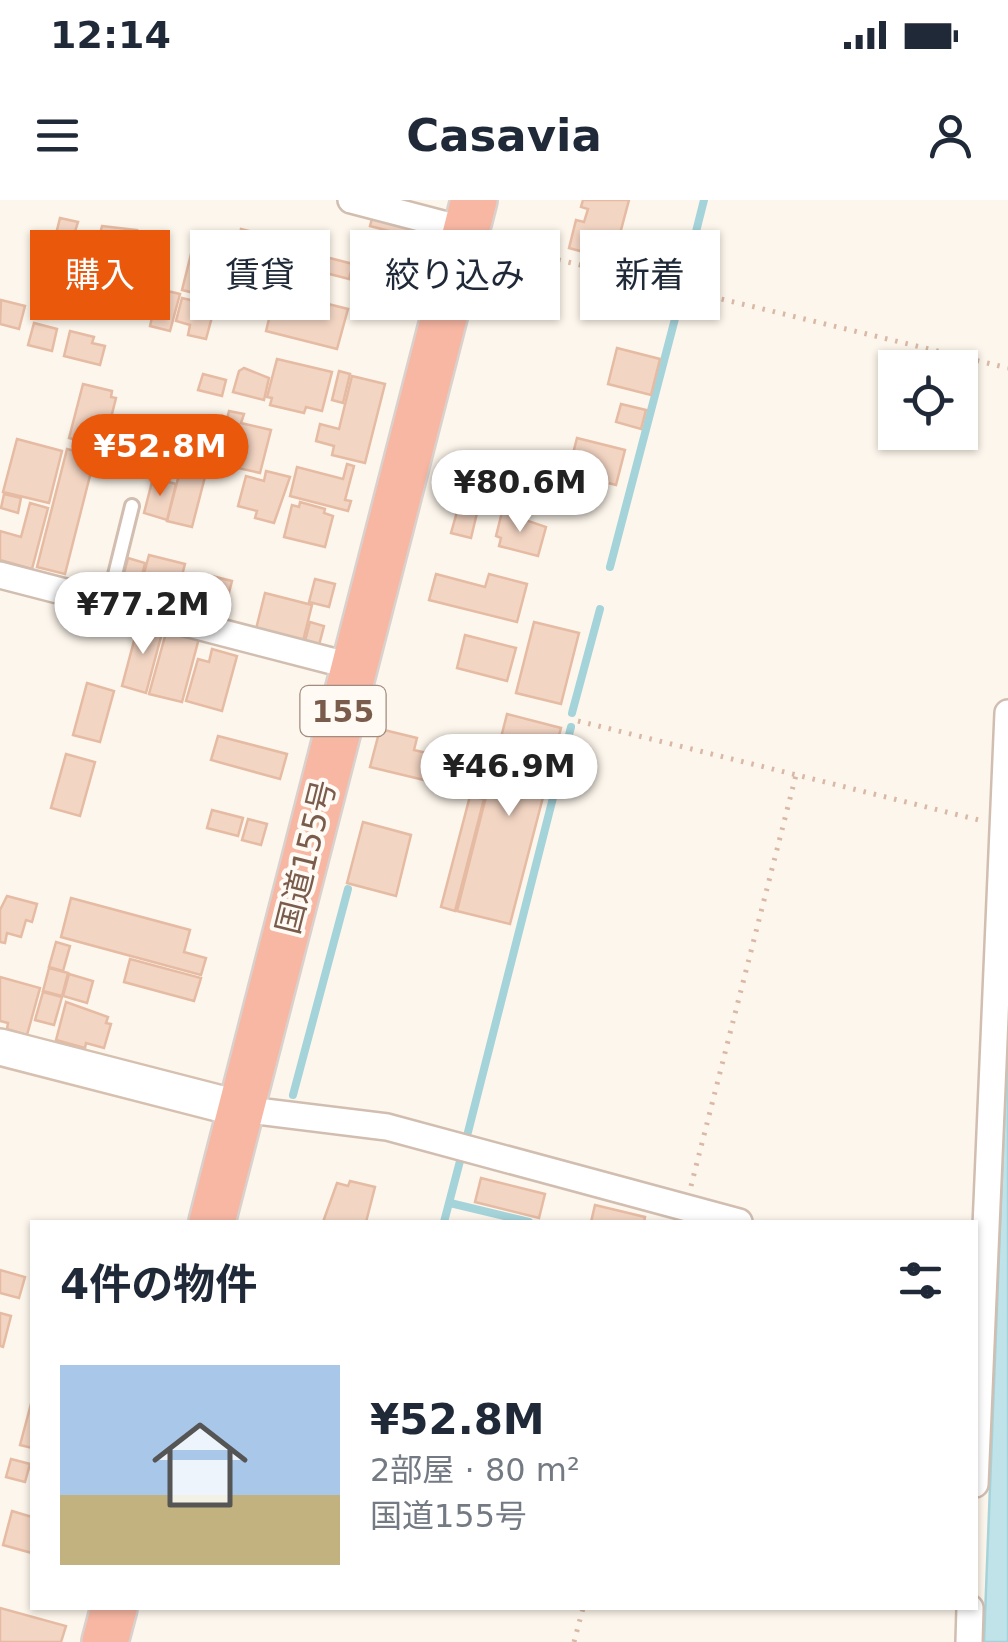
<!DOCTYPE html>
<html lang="ja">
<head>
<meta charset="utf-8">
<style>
	body { margin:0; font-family:"DejaVu Sans","Noto Sans JP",sans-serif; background:#f2f2f3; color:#1f2937; height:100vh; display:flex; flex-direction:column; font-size:38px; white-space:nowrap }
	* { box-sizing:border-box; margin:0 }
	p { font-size:32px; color:#747a83 }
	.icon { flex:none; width:55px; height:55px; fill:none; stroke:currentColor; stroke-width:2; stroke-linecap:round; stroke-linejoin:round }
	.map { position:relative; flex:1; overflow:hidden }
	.details { position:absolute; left:30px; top:1020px; width:948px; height:390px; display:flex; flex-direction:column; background:#fff; border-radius:0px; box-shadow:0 2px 8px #0004 }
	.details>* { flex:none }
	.top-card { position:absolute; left:30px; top:30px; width:950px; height:90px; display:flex; gap:20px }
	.buttons { position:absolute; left:878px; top:150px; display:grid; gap:20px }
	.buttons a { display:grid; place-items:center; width:100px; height:100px; border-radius:0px; background:#fff; box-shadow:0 2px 8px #0004; font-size:50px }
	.price { position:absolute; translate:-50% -85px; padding:0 22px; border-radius:35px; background:#fff; color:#222; font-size:32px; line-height:65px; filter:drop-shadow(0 2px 5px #0008) }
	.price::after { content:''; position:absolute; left:50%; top:60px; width:30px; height:22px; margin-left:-15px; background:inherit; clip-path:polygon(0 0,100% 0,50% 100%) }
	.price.on { background:#ea580c; color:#fff }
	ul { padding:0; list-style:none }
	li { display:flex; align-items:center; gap:30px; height:250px; padding:0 30px }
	li span { display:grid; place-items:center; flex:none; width:280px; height:200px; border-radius:0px; color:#555 }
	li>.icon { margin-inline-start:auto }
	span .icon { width:120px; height:120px; fill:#fffc; stroke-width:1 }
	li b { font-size:42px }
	h2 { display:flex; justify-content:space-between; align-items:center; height:120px; padding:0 30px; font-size:42px }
	.pill { padding:0 35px; border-radius:0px; background:#fff; box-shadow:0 2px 8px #0004; font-size:35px; line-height:90px }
	.pill.on { background:#ea580c; color:#fff }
	.status { display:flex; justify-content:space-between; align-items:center; height:70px; padding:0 50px; background:#fff; direction:ltr }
	.status svg { height:28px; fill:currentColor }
	header { display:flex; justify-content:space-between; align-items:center; height:130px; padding:0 30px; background:#fff; font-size:45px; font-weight:700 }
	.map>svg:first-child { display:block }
</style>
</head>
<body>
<div class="status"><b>12:14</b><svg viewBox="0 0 49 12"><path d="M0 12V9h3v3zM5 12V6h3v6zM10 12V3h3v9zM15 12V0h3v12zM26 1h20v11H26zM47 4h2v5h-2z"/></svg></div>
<header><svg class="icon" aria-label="menu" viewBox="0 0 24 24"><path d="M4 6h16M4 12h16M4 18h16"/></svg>Casavia<svg class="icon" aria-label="person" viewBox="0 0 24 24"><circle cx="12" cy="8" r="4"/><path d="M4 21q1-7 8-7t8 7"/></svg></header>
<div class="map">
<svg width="1008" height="1442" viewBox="0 0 1008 1442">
	<rect width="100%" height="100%" fill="#fdf6ec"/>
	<!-- water -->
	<polygon fill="#bfe3e8" stroke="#a5d3da" stroke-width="2.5" points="1008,821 1008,1442 984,1442"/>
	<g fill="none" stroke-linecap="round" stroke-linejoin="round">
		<!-- stream -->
		<g stroke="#a5d3da" stroke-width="8">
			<polyline points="684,79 704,0"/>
			<polyline points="610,367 682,92"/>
			<polyline points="572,513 600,409"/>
			<polyline points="293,895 348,689"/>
			<polyline points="468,932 571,527"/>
			<polyline points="450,1003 529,1022"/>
			<polyline points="444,1022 460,961"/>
		</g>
	</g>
	<!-- building -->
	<g fill="#f3d5c3" stroke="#e6bba3" stroke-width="2.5">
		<polygon points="583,0 629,0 613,60 569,48 576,20 584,22 588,9 581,7"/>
		<polygon points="373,15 423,28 420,39 370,26"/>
		<polygon points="60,18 78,22 73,38 56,34"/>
		<polygon points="102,26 137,30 136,35 167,43 154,91 90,74"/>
		<polygon points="241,29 315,48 309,72 235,53"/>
		<polygon points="196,34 229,42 215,98 182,90"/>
		<polygon points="318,55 353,64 349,79 314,70"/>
		<polygon points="358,56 371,60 366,82 352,78"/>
		<polygon points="382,60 414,68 407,95 375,87"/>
		<polygon points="283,66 318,75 314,92 279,83"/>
		<polygon points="652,88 676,94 671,110 647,104"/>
		<polygon points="159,89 180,94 170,131 150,126"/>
		<polygon points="276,91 348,109 337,149 266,131"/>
		<polygon points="182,98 215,106 206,139 188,135 190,125 176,121"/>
		<polygon points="1,100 25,106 19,129 0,124"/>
		<polygon points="34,123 57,129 52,151 28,145"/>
		<polygon points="70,131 94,137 92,143 105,146 100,165 64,156"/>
		<polygon points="617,148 660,159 651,195 608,184"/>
		<polygon points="277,159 332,172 322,211 306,207 304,213 270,205 272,198 267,197"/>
		<polygon points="244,168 269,178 264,200 233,192 239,171"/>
		<polygon points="339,171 350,174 343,203 332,200"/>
		<polygon points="203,174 226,180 222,196 198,190"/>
		<polygon points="352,176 385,184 365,263 332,255 334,246 316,241 320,224 339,229"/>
		<polygon points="83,184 112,191 111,197 116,198 104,246 69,238"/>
		<polygon points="621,204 646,210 641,229 616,222"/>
		<polygon points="229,211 244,214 241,223 271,230 260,273 234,267 236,259 218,254"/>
		<polygon points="171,220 210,230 201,264 162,254"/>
		<polygon points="577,238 625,250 616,285 568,273"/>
		<polygon points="17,239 62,251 49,303 3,292"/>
		<polygon points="67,249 95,256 65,374 37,367"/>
		<polygon points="347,264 354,266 345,300 351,301 348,311 290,296 297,267 343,279"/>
		<polygon points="181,267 206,273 192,327 167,321"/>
		<polygon points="266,271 290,277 274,323 255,318 257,311 238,306 246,276 264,281"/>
		<polygon points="153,278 176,284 167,320 144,313"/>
		<polygon points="4,294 21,298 18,313 1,308"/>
		<polygon points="300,302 325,309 324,313 333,316 325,347 284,337 292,305 299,307"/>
		<polygon points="30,303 48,308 32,369 0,360 0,331 21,337"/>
		<polygon points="458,308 477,313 471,338 451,333"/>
		<polygon points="502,312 546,327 538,356 499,346 501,338 496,336"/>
		<polygon points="149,355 185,364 175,402 139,392"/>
		<polygon points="128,358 145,363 138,393 120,389"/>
		<polygon points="436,374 485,387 489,374 527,384 517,422 429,400"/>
		<polygon points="208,375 232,381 225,408 219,407 217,418 206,415 208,408 200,405"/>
		<polygon points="315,379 335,384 329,407 309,402"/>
		<polygon points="265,393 312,405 303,441 256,429"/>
		<polygon points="139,422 163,429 146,493 122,486"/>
		<polygon points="310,422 324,426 318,449 304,445"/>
		<polygon points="534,422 579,433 561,504 516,493"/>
		<polygon points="167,429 199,438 182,502 149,494"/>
		<polygon points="465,435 516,448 507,481 457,468"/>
		<polygon points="212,449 237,456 222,511 186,501 198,459 209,462"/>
		<polygon points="87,483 114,491 100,542 73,535"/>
		<polygon points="507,514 561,528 510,724 457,711"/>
		<polygon points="380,529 417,538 414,550 431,554 424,580 370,567"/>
		<polygon points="218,536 287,554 280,579 211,560"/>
		<polygon points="66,554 95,562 80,616 51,608"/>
		<polygon points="470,596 484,599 455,711 441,707"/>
		<polygon points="212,610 243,618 238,636 207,628"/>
		<polygon points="248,619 267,624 261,645 242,640"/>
		<polygon points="363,622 411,635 396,696 347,683"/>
		<polygon points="7,696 37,704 32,722 26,720 21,737 7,733 5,743 0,742 0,710"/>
		<polygon points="71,698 190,730 184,752 206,758 201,775 61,737"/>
		<polygon points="56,742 70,746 63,771 49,767"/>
		<polygon points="130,759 201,778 194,801 124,782"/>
		<polygon points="49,768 68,773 62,796 43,791"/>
		<polygon points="69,774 93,781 87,803 63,796"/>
		<polygon points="0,777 40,788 27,835 7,829 8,823 0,821"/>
		<polygon points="43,792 62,797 54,825 35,820"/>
		<polygon points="66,802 108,817 106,823 111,824 104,848 86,843 85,848 56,840"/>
		<polygon points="481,978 545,994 539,1018 475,1002"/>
		<polygon points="350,981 375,987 366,1022 323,1022 337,983 348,986"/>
		<polygon points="595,1005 645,1017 644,1022 591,1022"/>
		<polygon points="0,1070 25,1077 19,1098 0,1093"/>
		<polygon points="0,1113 11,1116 3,1147 0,1146"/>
		<polygon points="32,1200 32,1248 20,1245"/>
		<polygon points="11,1259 30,1264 25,1282 6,1277"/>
		<polygon points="12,1311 32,1317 32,1353 3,1345"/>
		<polygon points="0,1408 66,1426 61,1442 0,1442"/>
	</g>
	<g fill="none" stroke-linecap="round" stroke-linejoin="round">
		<!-- lane casing -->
		<g stroke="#d1beb0" stroke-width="18">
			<polyline id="lane" points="108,403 132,306"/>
		</g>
		<!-- street casing -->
		<g stroke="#d1beb0" stroke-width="30">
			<g id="street">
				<polyline points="351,0 466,30"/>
				<polyline points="0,375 355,467"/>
				<polyline points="241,909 387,927 739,1022"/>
				<polyline points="975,1284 1008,513"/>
				<polyline points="969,1442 970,1408"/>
			</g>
		</g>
		<!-- secondary casing -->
		<g stroke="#d6c0b0" stroke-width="40">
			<polyline id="secondary" points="0,847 241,909"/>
		</g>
		<!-- highway casing -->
		<g stroke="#dad1cd" stroke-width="50">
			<g id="highway">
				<polyline points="212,1022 474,0"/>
				<polyline points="105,1442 114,1408"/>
			</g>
		</g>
		<!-- path -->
		<g stroke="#d9b8a5" stroke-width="5" stroke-dasharray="2.5 8" stroke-linecap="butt">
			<polyline points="497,45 1008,168"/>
			<polyline points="578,521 979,620"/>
			<polyline points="691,986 796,575"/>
			<polyline points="574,1442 583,1408"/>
		</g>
		<!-- lane -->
		<use href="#lane" stroke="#fff" stroke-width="12"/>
		<!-- street -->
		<use href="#street" stroke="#fff" stroke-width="25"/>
		<!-- secondary -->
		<use href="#secondary" stroke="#fff" stroke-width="35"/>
		<!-- highway -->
		<use href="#highway" stroke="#f7b7a3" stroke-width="45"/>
	</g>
	<g text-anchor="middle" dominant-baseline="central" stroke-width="8" stroke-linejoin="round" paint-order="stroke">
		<!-- shield labels -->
		<rect fill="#fffaf3" stroke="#a28b7f" stroke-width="2.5" x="300.5" y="486" width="85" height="50" rx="8"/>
		<g font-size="30" font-weight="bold" fill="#7a5c4d">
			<text x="343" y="511">155</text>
		</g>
		<!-- street labels -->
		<g font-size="32" fill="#7a5c4d" stroke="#fffaf3">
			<text transform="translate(306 657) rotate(-76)">国道155号</text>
		</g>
	</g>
</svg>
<div class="buttons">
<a><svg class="icon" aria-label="locate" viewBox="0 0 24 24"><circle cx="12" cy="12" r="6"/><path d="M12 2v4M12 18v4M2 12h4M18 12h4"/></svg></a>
</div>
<b class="price on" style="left:160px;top:299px">¥52.8M</b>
<b class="price" style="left:520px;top:335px">¥80.6M</b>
<b class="price" style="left:143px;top:457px">¥77.2M</b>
<b class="price" style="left:509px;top:619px">¥46.9M</b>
<div class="top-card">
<a class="pill on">購入</a>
<a class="pill">賃貸</a>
<a class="pill">絞り込み</a>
<a class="pill">新着</a>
</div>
<section class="details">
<h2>4件の物件<svg class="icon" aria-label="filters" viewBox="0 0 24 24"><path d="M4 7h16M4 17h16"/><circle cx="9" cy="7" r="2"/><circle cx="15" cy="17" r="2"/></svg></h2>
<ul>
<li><span style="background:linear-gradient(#a9c7e8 65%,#c2b280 0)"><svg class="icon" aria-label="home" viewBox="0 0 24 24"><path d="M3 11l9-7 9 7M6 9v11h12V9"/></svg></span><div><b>¥52.8M</b><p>2部屋 · 80 m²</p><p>国道155号</p></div></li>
</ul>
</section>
</div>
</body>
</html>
